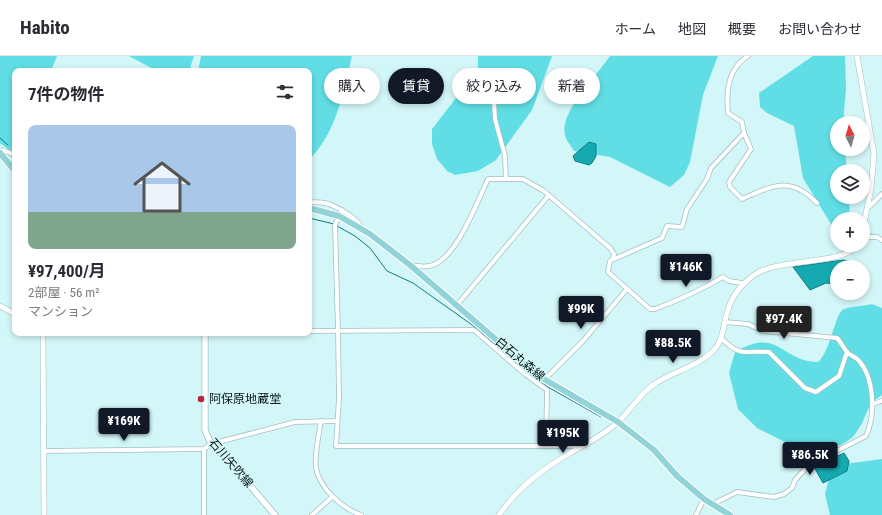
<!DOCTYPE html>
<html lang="ja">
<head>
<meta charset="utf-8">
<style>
	body { margin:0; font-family:"Roboto Condensed","Noto Sans JP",sans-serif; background:#f2f2f3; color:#2b2b33; height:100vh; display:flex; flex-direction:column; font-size:15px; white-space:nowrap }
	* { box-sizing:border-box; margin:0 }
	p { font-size:13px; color:#7c7c81 }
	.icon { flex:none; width:22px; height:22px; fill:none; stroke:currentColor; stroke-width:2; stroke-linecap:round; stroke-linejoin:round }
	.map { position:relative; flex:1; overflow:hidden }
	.side { position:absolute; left:12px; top:12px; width:300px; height:268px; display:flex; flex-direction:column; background:#fff; border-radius:8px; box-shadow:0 2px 6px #0003 }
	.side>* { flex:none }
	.guide { position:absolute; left:324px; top:12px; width:380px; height:36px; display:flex; gap:8px }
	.needle { width:26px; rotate:355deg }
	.tools { position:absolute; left:830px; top:60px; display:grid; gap:8px }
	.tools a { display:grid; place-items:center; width:40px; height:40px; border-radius:50%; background:#fff; box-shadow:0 2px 6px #0003; font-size:20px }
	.price { position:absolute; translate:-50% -34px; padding:0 9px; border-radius:4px; background:#111827; color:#fff; font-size:13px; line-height:26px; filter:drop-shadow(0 1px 2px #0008) }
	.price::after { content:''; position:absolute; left:50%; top:24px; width:12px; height:9px; margin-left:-6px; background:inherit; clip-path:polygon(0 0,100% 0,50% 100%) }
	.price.active { background:#222; color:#fff }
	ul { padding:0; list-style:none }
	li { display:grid; align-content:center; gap:8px; height:212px; padding:0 16px }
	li+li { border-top:1px solid #e1e1e2 }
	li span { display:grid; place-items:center; height:124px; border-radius:8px; color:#555 }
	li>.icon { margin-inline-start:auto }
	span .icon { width:72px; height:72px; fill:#fffc; stroke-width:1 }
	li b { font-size:17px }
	h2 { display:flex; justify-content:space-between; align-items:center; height:48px; padding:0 16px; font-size:17px }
	.tag { padding:0 14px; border-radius:18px; background:#fff; box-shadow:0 2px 6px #0003; font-size:14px; line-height:36px }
	.tag.active { background:#111827; color:#fff }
	header { display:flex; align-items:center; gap:24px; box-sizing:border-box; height:56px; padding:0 20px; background:#fff; border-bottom:1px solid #e1e1e2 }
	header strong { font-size:19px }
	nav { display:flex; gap:22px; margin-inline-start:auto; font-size:14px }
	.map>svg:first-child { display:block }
</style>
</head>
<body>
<header>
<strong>Habito</strong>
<nav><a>ホーム</a><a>地図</a><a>概要</a><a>お問い合わせ</a></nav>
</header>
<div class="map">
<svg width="882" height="459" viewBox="0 0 882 459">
	<rect width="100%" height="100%" fill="#d3f6f8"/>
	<!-- green -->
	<g fill="#61dee5">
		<polygon points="0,0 57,0 51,15 15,15 15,98 0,87"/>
		<polygon points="129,0 194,0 189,15 157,15"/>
		<path d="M201,0H352C343,36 337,76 309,104V15H198Z"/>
		<polygon points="478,0 552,0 532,54 496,104 478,115 455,119 447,115 437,103 432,88 432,73 463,33 478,11"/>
		<path d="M610,0H718L703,39L690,106L684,119L670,131L610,101L574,95C571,90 566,84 565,79C559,56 598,18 610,0Z"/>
		<polygon points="813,0 845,0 846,33 843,67 837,67 837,93 845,93 847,115 837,115 837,141 849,141 850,163 837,163 837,178 803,122 794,70 767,57 760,51 759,37"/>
		<path d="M872,248L882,252V339L871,347L861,369L853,381L841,389L811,391L787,387L757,372L738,353L729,317L735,296C779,270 781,306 818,306C831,295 835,256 844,253C852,250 864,250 872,248Z"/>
		<polygon points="882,403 882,459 830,459 825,438 832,411 837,409"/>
	</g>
	<!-- water -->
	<g fill="#15aab1" stroke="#117d82">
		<polygon points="589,86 596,88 596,100 592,107 589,109 575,105 573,100"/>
		<polygon points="843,204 851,205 858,211 837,211 837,228 826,227 810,234 793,211"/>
		<polygon points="844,397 849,405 847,415 823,427 814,411"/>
	</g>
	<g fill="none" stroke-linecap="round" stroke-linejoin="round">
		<!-- stream -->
		<g stroke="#117d82" stroke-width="1">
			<polyline points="0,82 8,89"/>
			<polyline points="10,98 15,105"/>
			<polyline points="309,162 334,168"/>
			<polyline points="337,170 355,180 370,192 387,215 413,227 475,271 526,316 548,331 601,361"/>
		</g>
		<!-- minor casing -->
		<g stroke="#a0c1c3" stroke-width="5.5">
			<g id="minor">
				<path d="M748,0C728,12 726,35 728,57L742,66L744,77L751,93L729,126L730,131L742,143C772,130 790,119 817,147"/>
				<polyline points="497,32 494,46 495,63 505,100 506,123"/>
				<polyline points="3,94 15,99"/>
				<path d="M309,146C315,146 323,146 329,148C339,152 359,163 362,173"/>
				<polyline points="868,152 882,138"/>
				<polyline points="342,154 335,169 338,275 339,342 336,390 582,390"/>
				<polyline points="864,170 869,181 877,181 882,184"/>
				<polyline points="612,204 662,182 667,170 682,171 687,153 707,123 711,112 744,77"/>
				<path d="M411,209C416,210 423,211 429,210C455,207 478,144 488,123H523L544,135L610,192L614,198L613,203L610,205L608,216L650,253H655C679,244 701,234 723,221L729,225L742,227"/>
				<polyline points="457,249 549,139"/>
				<polyline points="309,275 474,274 525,318 547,334 546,389"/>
				<path d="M721,282C741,302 744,294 769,296L805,332L816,336L839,320L847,296"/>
				<polyline points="544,324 583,285 627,233"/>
				<polyline points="873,348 882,345"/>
				<path d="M321,365C319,378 314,400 316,412C320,433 342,452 361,459"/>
				<polyline points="204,393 204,459"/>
				<polyline points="44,395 204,393 211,388 295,366 337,365"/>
				<path d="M713,448L737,436L774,441L784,438L792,432L795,424L809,409L866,380C875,361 875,324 860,306C857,302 852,300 848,297C844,293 841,286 837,282L763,275L748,268L725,266"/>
				<polyline points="312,459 332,441"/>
				<polyline points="696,459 704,443"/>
			</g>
		</g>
		<!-- tertiary casing -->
		<g stroke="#a0c1c3" stroke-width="6">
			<g id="tertiary">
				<polyline points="857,0 874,98 871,133 863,172"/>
				<polyline points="0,250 15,258"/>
				<polyline points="43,277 44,459"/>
				<path d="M499,459C516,434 544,412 570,397C586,388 604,379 618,366C631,354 641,336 656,327C674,315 699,310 714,294C724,284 723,267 728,254C732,239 742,228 754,219C777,202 847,209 856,189"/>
			</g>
		</g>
		<!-- secondary casing -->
		<g stroke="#a0c1c3" stroke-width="7">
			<polyline id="secondary" points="205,277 205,374 211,388 231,407 275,459"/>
		</g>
		<!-- primary casing -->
		<g stroke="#fff" stroke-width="8">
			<g id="primary">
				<polyline points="0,97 15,115"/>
				<polyline points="309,152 339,160 370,178 410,209 537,319 618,366 654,394 677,420 704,443 730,459"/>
			</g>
		</g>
		<!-- minor -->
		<use href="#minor" stroke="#fff" stroke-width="4"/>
		<!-- tertiary -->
		<use href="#tertiary" stroke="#fff" stroke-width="5"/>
		<!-- secondary -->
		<use href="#secondary" stroke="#fff" stroke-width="5.5"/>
		<!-- primary -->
		<use href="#primary" stroke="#91d3d7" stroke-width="6"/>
	</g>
	<!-- markers -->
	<circle fill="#b62538" stroke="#d3f6f8" stroke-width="1.5" cx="201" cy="343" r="4"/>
	<g text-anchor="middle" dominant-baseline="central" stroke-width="3" stroke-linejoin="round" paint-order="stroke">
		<!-- street labels -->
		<g font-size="12" fill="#081515" stroke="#d3f6f8">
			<text transform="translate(520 303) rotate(40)">白石丸森線</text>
			<text transform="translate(231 407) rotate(49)">石川矢吹線</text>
		</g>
		<!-- poi labels -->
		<g font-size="12" fill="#081515" stroke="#d3f6f8" text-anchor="start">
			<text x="209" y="343">阿保原地蔵堂</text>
		</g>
	</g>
</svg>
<div class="tools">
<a><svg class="needle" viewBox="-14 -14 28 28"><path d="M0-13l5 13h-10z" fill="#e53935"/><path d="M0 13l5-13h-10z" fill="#7c7c81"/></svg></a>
<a><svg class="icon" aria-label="layers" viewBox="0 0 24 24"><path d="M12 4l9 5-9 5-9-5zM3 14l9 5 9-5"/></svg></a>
<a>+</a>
<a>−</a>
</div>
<b class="price" style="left:686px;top:232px">¥146K</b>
<b class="price" style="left:581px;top:274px">¥99K</b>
<b class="price active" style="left:784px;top:284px">¥97.4K</b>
<b class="price" style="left:673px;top:308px">¥88.5K</b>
<b class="price" style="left:124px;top:386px">¥169K</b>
<b class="price" style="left:563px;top:398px">¥195K</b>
<b class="price" style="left:810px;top:420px">¥86.5K</b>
<div class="guide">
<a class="tag">購入</a>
<a class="tag active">賃貸</a>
<a class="tag">絞り込み</a>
<a class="tag">新着</a>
</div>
<section class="side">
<h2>7件の物件<svg class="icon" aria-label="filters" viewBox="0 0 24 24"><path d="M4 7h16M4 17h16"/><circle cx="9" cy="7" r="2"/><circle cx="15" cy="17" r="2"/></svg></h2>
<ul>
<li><span style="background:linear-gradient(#a9c7e8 70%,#7fa58c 0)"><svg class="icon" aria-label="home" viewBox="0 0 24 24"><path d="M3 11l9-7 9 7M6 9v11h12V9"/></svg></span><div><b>¥97,400/月</b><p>2部屋 · 56 m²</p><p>マンション</p></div></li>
</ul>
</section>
</div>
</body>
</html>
